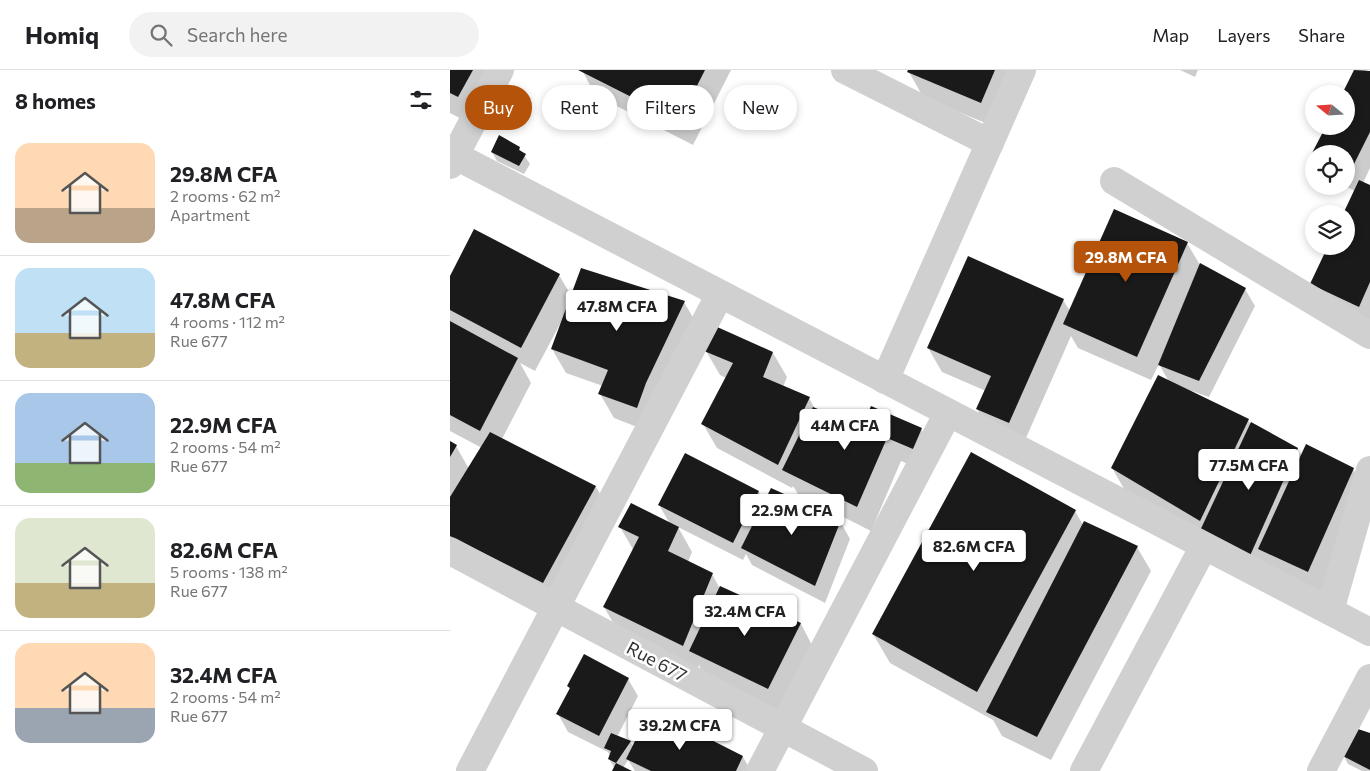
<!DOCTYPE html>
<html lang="en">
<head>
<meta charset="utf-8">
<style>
	body { margin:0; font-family:Commissioner,sans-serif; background:#f2f2f2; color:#202124; height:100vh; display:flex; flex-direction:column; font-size:19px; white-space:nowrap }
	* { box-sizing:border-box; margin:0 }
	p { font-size:16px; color:#757577 }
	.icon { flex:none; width:28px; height:28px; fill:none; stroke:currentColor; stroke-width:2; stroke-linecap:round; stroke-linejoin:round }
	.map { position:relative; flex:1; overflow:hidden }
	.drawer { display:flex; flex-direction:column; background:#fff; width:450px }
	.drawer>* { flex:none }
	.guide { position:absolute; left:15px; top:15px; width:475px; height:45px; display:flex; gap:10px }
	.needle { width:32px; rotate:288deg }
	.tools { position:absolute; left:855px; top:15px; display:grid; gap:10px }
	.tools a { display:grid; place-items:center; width:50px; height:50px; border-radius:50%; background:#fff; box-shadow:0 2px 8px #0003; font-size:25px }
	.price { position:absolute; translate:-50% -42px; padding:0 11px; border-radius:5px; background:#fff; color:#222; font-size:16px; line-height:32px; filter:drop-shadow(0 1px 2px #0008) }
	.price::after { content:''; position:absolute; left:50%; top:30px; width:15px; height:11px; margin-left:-8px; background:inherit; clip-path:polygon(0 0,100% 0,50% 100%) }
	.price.active { background:#b45309; color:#fff }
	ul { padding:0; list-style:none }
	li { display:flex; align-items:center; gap:15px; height:125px; padding:0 15px }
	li+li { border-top:1px solid #e0e0e0 }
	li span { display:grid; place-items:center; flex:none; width:140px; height:100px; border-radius:15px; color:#555 }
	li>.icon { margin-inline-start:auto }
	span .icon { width:60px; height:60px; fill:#fffc; stroke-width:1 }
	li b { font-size:21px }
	h2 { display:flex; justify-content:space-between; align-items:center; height:60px; padding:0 15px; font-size:21px }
	.pill { padding:0 18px; border-radius:22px; background:#fff; box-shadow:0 2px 8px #0003; font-size:18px; line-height:45px }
	.pill.active { background:#b45309; color:#fff }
	header { display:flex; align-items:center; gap:30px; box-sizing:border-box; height:70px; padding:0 25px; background:#fff; border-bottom:1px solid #e0e0e0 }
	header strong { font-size:24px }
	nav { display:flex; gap:28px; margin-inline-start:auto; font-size:18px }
	.search { width:350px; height:45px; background:#f2f2f2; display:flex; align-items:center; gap:12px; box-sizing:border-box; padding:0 18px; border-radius:28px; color:#757577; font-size:19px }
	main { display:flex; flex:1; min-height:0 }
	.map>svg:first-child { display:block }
</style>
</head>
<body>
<header>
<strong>Homiq</strong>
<div class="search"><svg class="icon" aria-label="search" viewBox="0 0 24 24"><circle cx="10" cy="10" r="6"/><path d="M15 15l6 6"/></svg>Search here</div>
<nav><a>Map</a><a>Layers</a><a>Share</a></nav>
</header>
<main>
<section class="drawer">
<h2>8 homes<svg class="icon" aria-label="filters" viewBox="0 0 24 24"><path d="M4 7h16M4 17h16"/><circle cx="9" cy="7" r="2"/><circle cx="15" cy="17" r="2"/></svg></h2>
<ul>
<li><span style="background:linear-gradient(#ffd9b3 65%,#b9a48a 0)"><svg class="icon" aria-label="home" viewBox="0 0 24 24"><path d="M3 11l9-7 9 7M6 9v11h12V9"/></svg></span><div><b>29.8M CFA</b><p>2 rooms · 62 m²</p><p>Apartment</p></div></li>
<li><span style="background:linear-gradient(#bfe0f5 65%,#c2b280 0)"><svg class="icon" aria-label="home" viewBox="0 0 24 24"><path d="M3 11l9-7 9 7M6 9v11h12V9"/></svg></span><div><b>47.8M CFA</b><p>4 rooms · 112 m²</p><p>Rue 677</p></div></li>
<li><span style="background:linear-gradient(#a9c7e8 70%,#8fb573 0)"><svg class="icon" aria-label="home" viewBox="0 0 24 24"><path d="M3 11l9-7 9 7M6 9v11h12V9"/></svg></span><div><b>22.9M CFA</b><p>2 rooms · 54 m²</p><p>Rue 677</p></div></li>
<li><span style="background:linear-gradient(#dfe7d0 65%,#c2b280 0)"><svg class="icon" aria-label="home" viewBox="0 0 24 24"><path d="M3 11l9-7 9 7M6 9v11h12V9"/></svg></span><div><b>82.6M CFA</b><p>5 rooms · 138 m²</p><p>Rue 677</p></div></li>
<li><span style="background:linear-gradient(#ffd9b3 65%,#9aa5b1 0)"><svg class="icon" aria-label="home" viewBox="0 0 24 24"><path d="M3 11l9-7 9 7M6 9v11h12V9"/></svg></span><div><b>32.4M CFA</b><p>2 rooms · 54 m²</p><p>Rue 677</p></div></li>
</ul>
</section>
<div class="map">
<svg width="920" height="701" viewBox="0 0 920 701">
	<rect width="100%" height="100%" fill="#fff"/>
	<!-- shadow -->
	<g fill="#0003">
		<polygon points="0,0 55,0 25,56 0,43"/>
		<polygon points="132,0 281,0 243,75 145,25"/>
		<polygon points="460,0 568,0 545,57 473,27 459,2"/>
		<polygon points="730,0 748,0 745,7"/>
		<polygon points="906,0 915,0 920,2 920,98 913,113 920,116 920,259 861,214 896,176 905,121 895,116 896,116 896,84 864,84 864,91 861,87 877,56 896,56 896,24 894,24"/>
		<polygon points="69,78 80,94 74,104 47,91 42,82"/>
		<polygon points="664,141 737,173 750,195 795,219 805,236 759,327 742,321 742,323 798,350 801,355 802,354 847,379 852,386 903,399 917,423 872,526 676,422 662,398 719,312 709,294 701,310 628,278 621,266 572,377 541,363 527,339 536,321 492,302 478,278 613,230 620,241"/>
		<polygon points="109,205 122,227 234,232 248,256 200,362 164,348 150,324 153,316 116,303 102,279 111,255 110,254 85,301 70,293 81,313 52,369 146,417 160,441 107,536 0,483 0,373 6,376 19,399 32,378 0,361 0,208"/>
		<polygon points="265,258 323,283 337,307 333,317 359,328 365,339 412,358 471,359 485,383 477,402 451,391 421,461 348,424 343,416 342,418 267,378 253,354 276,308 270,305 256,281"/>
		<polygon points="309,422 315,433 390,451 400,469 375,533 302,495 296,484 293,490 228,457 242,482 238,492 262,504 269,517 351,554 364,579 332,643 254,605 249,595 247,600 168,561 154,537 184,481 170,457 220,454 209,435"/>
		<polygon points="625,441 633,455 687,477 701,501 601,690 552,666 543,650 440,593 423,564"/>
		<polygon points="178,609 188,626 167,667 180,672 184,677 222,663 293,687 301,701 185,701 178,690 173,698 179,701 163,701 165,699 159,689 160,686 158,682 118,662 108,644 120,620 118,616"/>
		<polygon points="920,664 920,701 912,701 898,694 893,685"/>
	</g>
	<!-- building -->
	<g fill="#1a1a1a">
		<polygon points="0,0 23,0 8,27 0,23"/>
		<polygon points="128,0 255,0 229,51"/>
		<polygon points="458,0 545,0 531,33 457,2"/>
		<polygon points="904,0 920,1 920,62 898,106 896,105 896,84 864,84 864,89 860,87 876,56 896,56 896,24 892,24"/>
		<polygon points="49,65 70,77 69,80 76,84 69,96 41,82"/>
		<polygon points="909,110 920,115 920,212 909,237 860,214 878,176 896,176 896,144 893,144"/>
		<polygon points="664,139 738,172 687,287 613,254"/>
		<polygon points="24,159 110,204 71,278 0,240 0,206"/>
		<polygon points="518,186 614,229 559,353 526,339 541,306 477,278"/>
		<polygon points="750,193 796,218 749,311 708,295"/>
		<polygon points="131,198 235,231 196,313 187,338 148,324 158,300 101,279"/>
		<polygon points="0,251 68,288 30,361 0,345"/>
		<polygon points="265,256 323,282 313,307 360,327 328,395 251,354 283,293 254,281"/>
		<polygon points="708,305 799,349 750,451 661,398"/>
		<polygon points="421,336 472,358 463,379 437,368 407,437 332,400 363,337 412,357"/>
		<polygon points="801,352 848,378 799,488 748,465"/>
		<polygon points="40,362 146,416 93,513 0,466 0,427"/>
		<polygon points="0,371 7,375 0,387"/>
		<polygon points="856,374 904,398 858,502 808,479"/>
		<polygon points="521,382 626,440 527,622 422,564"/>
		<polygon points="235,383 309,421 283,473 208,435"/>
		<polygon points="321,418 391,450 365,516 291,478"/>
		<polygon points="181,433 229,457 218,481 263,503 233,576 153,537 189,467 168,457"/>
		<polygon points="634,451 688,476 587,667 536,642"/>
		<polygon points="270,516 351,553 318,619 239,581"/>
		<polygon points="134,584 179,608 149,666 106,644 120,618 117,616"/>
		<polygon points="196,649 221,662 226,652 293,686 286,701 201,701 176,689"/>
		<polygon points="905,658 920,663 920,700 891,685"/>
		<polygon points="161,663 181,671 166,693 158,689 161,681 154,678"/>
		<polygon points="166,693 182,701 162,701"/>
	</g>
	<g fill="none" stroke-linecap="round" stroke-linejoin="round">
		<!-- minor -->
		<g stroke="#d0d0d0" stroke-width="28">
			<polyline points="395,0 540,73"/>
			<polyline points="0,83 920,562"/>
			<polyline points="0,95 50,0"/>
			<polyline points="664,111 920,265"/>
			<polyline points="435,310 572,0"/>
			<polyline points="0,481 414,701"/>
			<polyline points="880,541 920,400"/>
			<polyline points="20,701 270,224"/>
			<polyline points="310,701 498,343"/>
			<polyline points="634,701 754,476"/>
			<polyline points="871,701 920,608"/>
		</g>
	</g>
	<g text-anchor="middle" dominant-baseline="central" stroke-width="5" stroke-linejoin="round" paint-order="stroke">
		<!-- street labels -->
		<g font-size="18" fill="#333" stroke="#fff">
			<text transform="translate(207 591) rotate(28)">Rue 677</text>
		</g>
	</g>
</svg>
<div class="tools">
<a><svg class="needle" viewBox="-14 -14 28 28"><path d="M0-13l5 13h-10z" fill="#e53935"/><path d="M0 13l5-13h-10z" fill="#757577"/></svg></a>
<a><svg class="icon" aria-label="locate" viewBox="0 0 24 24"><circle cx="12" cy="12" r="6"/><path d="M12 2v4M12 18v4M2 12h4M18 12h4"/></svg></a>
<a><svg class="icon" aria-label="layers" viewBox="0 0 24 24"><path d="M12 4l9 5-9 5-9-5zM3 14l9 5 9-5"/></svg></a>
</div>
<b class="price active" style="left:676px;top:213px">29.8M CFA</b>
<b class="price" style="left:167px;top:262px">47.8M CFA</b>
<b class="price" style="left:395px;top:381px">44M CFA</b>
<b class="price" style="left:799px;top:421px">77.5M CFA</b>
<b class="price" style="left:342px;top:466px">22.9M CFA</b>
<b class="price" style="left:524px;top:502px">82.6M CFA</b>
<b class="price" style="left:295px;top:567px">32.4M CFA</b>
<b class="price" style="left:230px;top:681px">39.2M CFA</b>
<div class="guide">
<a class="pill active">Buy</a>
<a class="pill">Rent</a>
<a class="pill">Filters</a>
<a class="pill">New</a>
</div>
</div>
</main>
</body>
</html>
